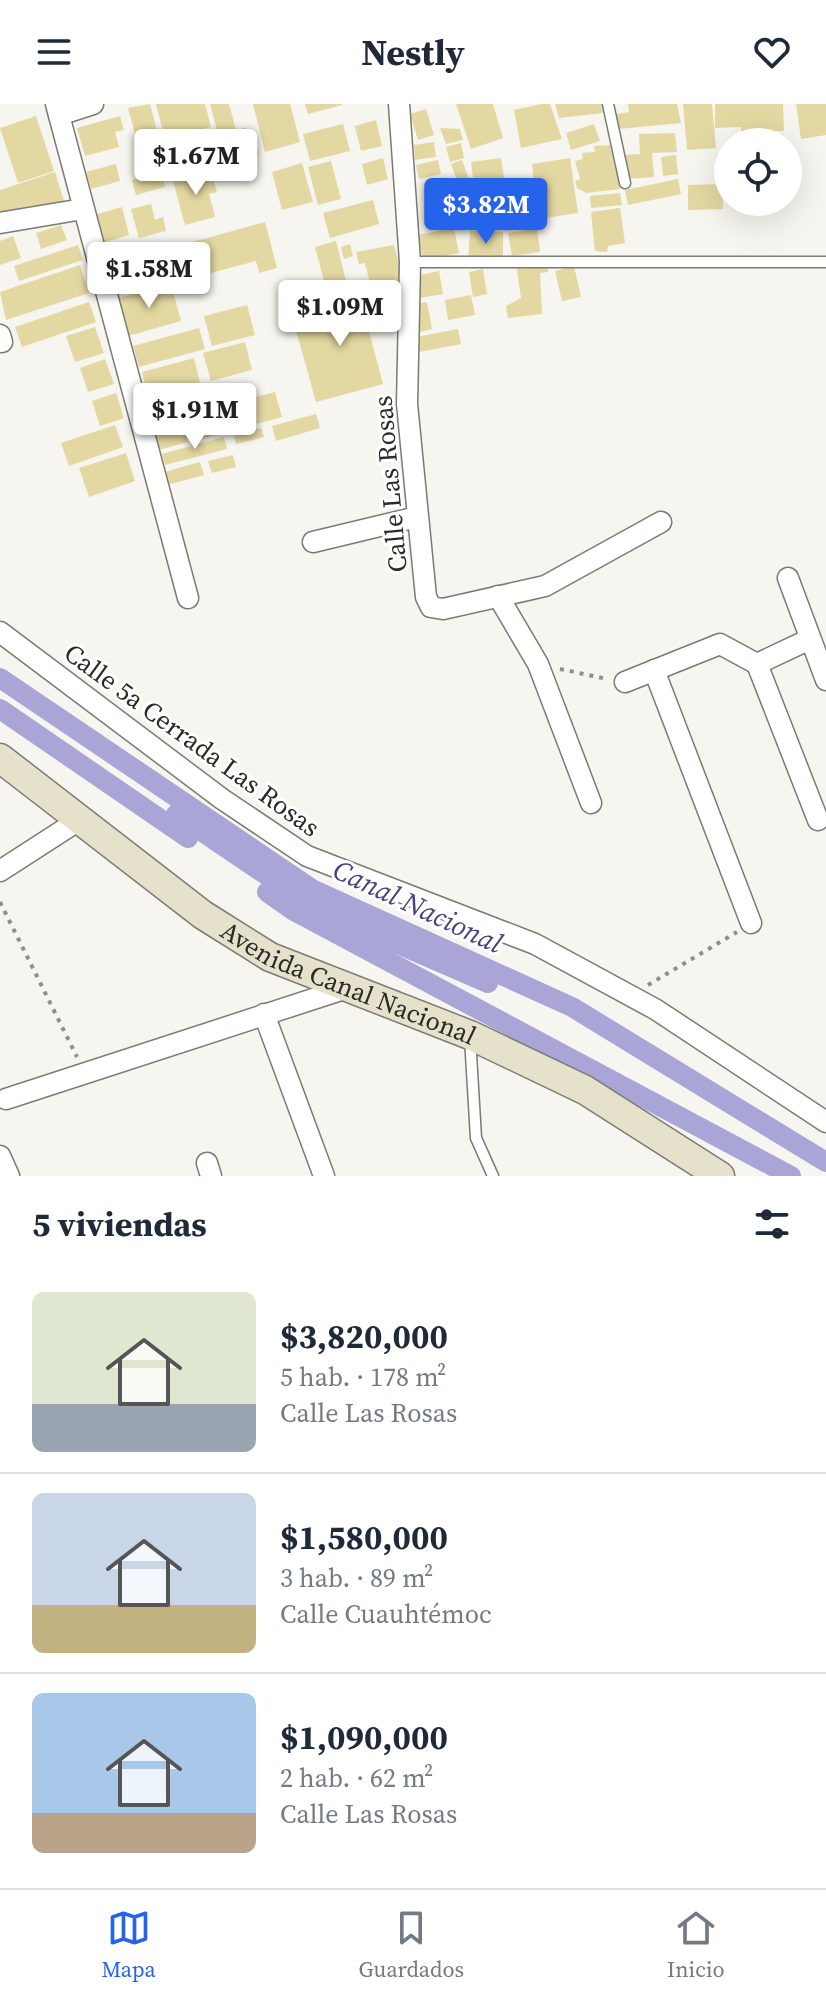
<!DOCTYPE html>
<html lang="es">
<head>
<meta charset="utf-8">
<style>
	body { margin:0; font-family:"Source Serif 4",serif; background:#f2f2f3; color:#1f2937; height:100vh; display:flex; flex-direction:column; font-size:30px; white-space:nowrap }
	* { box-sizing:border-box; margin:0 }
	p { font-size:26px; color:#747a83 }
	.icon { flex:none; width:44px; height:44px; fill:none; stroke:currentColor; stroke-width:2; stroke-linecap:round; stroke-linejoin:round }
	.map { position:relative; height:1072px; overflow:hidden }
	.drawer { display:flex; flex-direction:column; background:#fff; flex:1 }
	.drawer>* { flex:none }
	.buttons { position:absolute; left:714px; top:24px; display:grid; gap:16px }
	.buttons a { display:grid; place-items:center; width:88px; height:88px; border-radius:50%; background:#fff; box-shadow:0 8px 32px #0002; font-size:40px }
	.price { position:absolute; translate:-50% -68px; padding:0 18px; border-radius:8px; background:#fff; color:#222; font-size:26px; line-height:52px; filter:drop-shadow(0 2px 4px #0008) }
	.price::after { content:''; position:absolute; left:50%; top:48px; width:24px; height:18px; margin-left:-12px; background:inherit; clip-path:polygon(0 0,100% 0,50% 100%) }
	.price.selected { background:#2563eb; color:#fff }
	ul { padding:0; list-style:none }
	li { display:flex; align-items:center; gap:24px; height:200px; padding:0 32px }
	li+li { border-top:2px solid #e0e1e3 }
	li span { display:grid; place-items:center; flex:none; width:224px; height:160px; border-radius:12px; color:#555 }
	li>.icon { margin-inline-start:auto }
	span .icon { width:96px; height:96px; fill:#fffc; stroke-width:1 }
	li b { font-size:34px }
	h2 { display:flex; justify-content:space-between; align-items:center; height:96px; padding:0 32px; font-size:34px }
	header { display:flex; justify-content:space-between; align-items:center; height:104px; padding:0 32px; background:#fff; font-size:36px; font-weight:700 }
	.menu { display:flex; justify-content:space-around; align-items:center; height:112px; border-top:2px solid #e0e1e3; background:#fff; font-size:22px; color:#747a83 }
	.menu a { display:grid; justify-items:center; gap:4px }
	.menu .selected { color:#2563eb }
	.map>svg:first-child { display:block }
</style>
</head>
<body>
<header><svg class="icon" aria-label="menu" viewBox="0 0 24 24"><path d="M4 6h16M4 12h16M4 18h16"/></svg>Nestly<svg class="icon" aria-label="heart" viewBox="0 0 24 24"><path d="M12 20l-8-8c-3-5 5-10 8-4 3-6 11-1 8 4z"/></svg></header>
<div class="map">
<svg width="826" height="1072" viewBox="0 0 826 1072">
	<rect width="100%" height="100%" fill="#f6f5ef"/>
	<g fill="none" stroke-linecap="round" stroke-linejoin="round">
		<!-- canal -->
		<g stroke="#a9a5d7" stroke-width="20">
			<polyline points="0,574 312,785 572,903 826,1058"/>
			<polyline points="0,605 188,734"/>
			<polyline points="176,710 315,804 488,879"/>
			<polyline points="267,788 294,807 791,1072"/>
		</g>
	</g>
	<!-- building -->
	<g fill="#e3d8a1">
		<polygon points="150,0 158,31 137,37 128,4"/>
		<polygon points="156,0 205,0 211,23 165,35"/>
		<polygon points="210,0 229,0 236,26 245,24 249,38 255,36 259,52 226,61"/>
		<polygon points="253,0 290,0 300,38 265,48"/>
		<polygon points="305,0 342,0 342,1 308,10"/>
		<polygon points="456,0 493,0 503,34 471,45"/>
		<polygon points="541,0 550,0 562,35 521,44 514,6"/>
		<polygon points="555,0 601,0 603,9 559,14"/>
		<polygon points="628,0 677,0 681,19 619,25 616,10 629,8"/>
		<polygon points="683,0 712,0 716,44 687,46"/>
		<polygon points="715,0 783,0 784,27 772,27 772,38 751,38 750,28 741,29 741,23 715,24"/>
		<polygon points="796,0 826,0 826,31 801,35"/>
		<polygon points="426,5 434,31 418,36 410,10"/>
		<polygon points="36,12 54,67 18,79 0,24"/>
		<polygon points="120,12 124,26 115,28 119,43 85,52 77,24"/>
		<polygon points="376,16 382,42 361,47 355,22"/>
		<polygon points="343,20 350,47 310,57 303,30"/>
		<polygon points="594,20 600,37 571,46 566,29"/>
		<polygon points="440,24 460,25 463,36 446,40"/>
		<polygon points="675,29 677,48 652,49 654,73 627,75 625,51 640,50 639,30"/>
		<polygon points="205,30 212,57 177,67 169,40"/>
		<polygon points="434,38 436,53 415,56 414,41"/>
		<polygon points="461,39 464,54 450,58 446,43"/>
		<polygon points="610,41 620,85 586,89 577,84 575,77 580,75 575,57 583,55 582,49 595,48 594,42"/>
		<polygon points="717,50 728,50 728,77 715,77"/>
		<polygon points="676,51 678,70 663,72 661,53"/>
		<polygon points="383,54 388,75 367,81 362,60"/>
		<polygon points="501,54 508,98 477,103 471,58"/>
		<polygon points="570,54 578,109 539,115 532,60"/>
		<polygon points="438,56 441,70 419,75 416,61"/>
		<polygon points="462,56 474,89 463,93 451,60"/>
		<polygon points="331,57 341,95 318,101 308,63"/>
		<polygon points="302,59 313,98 282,106 272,68"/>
		<polygon points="116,60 120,77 91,85 86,68"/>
		<polygon points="211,67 217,88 209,90 215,113 185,121 173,77"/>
		<polygon points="55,68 64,97 0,117 0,86"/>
		<polygon points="161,68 165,83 136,91 132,76"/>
		<polygon points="678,75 681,90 628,101 625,86"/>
		<polygon points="522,77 533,108 520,112 509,82"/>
		<polygon points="722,80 723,105 688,106 688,81"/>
		<polygon points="620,89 622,101 591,104 590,92"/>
		<polygon points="373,96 379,120 330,134 323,109"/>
		<polygon points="151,100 155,116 163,113 166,127 139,134 131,105"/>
		<polygon points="122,103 129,131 102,139 94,111"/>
		<polygon points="620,104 625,139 608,142 607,148 595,147 591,108"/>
		<polygon points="265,118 277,164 259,169 256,157 203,171 204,176 178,183 167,145"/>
		<polygon points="61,121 67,136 41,145 36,129"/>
		<polygon points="454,124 459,149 423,156 418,131"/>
		<polygon points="537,125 540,148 512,152 508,129"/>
		<polygon points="470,127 503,128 503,157 468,157"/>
		<polygon points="13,132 21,154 0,161 0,137"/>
		<polygon points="336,137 349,189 329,195 315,143"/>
		<polygon points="350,140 353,152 344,155 341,143"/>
		<polygon points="78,141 83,156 19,177 14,162"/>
		<polygon points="394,141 404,179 372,187 365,159 359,160 356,148"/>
		<polygon points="145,147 151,167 114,177 109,157"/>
		<polygon points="516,159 547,159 548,168 540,169 542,210 508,214 506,202 521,194"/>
		<polygon points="80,161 89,189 6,216 0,188"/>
		<polygon points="574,162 581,193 562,197 555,167"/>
		<polygon points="483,165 487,190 473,193 469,168"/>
		<polygon points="439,167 443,190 420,194 416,172"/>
		<polygon points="171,180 181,217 128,232 118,194"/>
		<polygon points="372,191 380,224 369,227 383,280 316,298 292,212"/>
		<polygon points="471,191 475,211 448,216 445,196"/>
		<polygon points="89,198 96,218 22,243 15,223"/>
		<polygon points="427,198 432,225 420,228 415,200"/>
		<polygon points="247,201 255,231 212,242 204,212"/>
		<polygon points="95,223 104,249 75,258 66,232"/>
		<polygon points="199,224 205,245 139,263 133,242"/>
		<polygon points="458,225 461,240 419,248 416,233"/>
		<polygon points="245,238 252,266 211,277 203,249"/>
		<polygon points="194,254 200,278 148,292 142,268"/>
		<polygon points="105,255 114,280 88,288 80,264"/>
		<polygon points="201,282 207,303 158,316 152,296"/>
		<polygon points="275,288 282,313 252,321 245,296"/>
		<polygon points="116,289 124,314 100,322 92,297"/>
		<polygon points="234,300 241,324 193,337 186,313"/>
		<polygon points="316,310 320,324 276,337 272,322"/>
		<polygon points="182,316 188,338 159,346 153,324"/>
		<polygon points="115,321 123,343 69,362 61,339"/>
		<polygon points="261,324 264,333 236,340 234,332"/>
		<polygon points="224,333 227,345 165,361 162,350"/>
		<polygon points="126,349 135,377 89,393 79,364"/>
		<polygon points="233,351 236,363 212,369 208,357"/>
		<polygon points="200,358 204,371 167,381 164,368"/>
	</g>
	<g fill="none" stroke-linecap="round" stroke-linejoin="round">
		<!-- lane casing -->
		<g stroke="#7b7a75" stroke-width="13">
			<g id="lane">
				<polyline points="608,0 625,79"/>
				<polyline points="410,158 826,158"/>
				<polyline points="470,934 476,1034 493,1072"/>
			</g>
		</g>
		<!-- street casing -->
		<g stroke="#7b7a75" stroke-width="23">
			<g id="street">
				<polyline points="56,0 188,494"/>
				<polyline points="399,0 410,158 407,300 426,493 431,503 443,505 545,482 661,418"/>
				<polyline points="59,11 93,0"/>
				<polyline points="0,119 83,105"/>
				<polyline points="0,231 2,238"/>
				<polyline points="313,438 417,413"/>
				<polyline points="788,474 826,576"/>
				<polyline points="498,492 538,560 591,699"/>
				<polyline points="0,528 222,695 307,752 535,840 655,905 826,1018"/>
				<polyline points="757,560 818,716"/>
				<polyline points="654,566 751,819"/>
				<polyline points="625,578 720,540 757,560 810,535"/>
				<polyline points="0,767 79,716"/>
				<polyline points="264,910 324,1072"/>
				<polyline points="6,995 347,884"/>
				<polyline points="0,1052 9,1072"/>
				<polyline points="207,1059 211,1072"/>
			</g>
		</g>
		<!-- secondary casing -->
		<g stroke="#7b7a75" stroke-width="31">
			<g id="secondary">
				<path id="s1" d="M0,654L203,811L270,853L470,931L585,986L720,1072"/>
			</g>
		</g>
		<!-- path -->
		<g stroke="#8f8f8b" stroke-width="4" stroke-dasharray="4 6" stroke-linecap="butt">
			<polyline points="560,565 607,575"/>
			<polyline points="0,798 77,953"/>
			<polyline points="648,881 737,828"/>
		</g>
		<!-- lane -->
		<use href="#lane" stroke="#fff" stroke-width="10"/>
		<!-- street -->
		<use href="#street" stroke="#fff" stroke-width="20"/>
		<!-- secondary -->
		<use href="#secondary" stroke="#e6e1ca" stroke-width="28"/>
	</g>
	<g text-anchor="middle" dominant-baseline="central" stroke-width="6" stroke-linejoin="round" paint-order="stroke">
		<!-- street labels -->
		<g font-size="26" fill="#2a2a28" stroke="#fff">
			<text transform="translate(390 380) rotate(-95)">Calle Las Rosas</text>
			<text transform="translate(192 636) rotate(36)">Calle 5a Cerrada Las Rosas</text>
			<text stroke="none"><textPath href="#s1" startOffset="418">Avenida Canal Nacional</textPath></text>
		</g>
		<!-- water labels -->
		<g font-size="28" font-style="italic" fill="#4b4080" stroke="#fff">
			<text transform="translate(418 802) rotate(25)">Canal Nacional</text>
		</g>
	</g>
</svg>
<div class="buttons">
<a><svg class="icon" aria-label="locate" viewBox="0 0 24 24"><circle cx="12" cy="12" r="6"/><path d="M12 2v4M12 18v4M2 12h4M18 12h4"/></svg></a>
</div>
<b class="price" style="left:196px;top:93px">$1.67M</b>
<b class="price selected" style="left:486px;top:142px">$3.82M</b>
<b class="price" style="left:149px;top:206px">$1.58M</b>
<b class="price" style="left:340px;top:244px">$1.09M</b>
<b class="price" style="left:195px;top:347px">$1.91M</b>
</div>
<section class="drawer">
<h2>5 viviendas<svg class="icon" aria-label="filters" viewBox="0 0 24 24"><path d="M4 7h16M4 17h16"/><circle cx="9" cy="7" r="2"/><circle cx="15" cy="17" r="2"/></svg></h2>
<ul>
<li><span style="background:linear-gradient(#dfe7d0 70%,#9aa5b1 0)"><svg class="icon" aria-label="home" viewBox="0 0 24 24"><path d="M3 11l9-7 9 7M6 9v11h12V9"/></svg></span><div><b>$3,820,000</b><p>5 hab. · 178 m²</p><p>Calle Las Rosas</p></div></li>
<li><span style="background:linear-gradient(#c9d6e8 70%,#c2b280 0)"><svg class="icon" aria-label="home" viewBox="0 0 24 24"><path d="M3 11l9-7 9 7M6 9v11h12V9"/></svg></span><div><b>$1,580,000</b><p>3 hab. · 89 m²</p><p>Calle Cuauhtémoc</p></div></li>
<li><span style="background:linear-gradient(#a9c7e8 75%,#b9a48a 0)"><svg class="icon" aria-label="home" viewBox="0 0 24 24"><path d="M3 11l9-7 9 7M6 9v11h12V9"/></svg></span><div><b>$1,090,000</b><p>2 hab. · 62 m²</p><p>Calle Las Rosas</p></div></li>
</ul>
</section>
<nav class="menu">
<a class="selected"><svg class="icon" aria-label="map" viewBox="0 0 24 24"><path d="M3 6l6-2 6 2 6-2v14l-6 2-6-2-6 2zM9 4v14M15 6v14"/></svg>Mapa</a>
<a><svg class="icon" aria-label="saved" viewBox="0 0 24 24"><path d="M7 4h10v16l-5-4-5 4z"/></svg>Guardados</a>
<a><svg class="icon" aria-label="home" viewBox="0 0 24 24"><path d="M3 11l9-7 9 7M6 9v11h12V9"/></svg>Inicio</a>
</nav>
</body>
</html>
